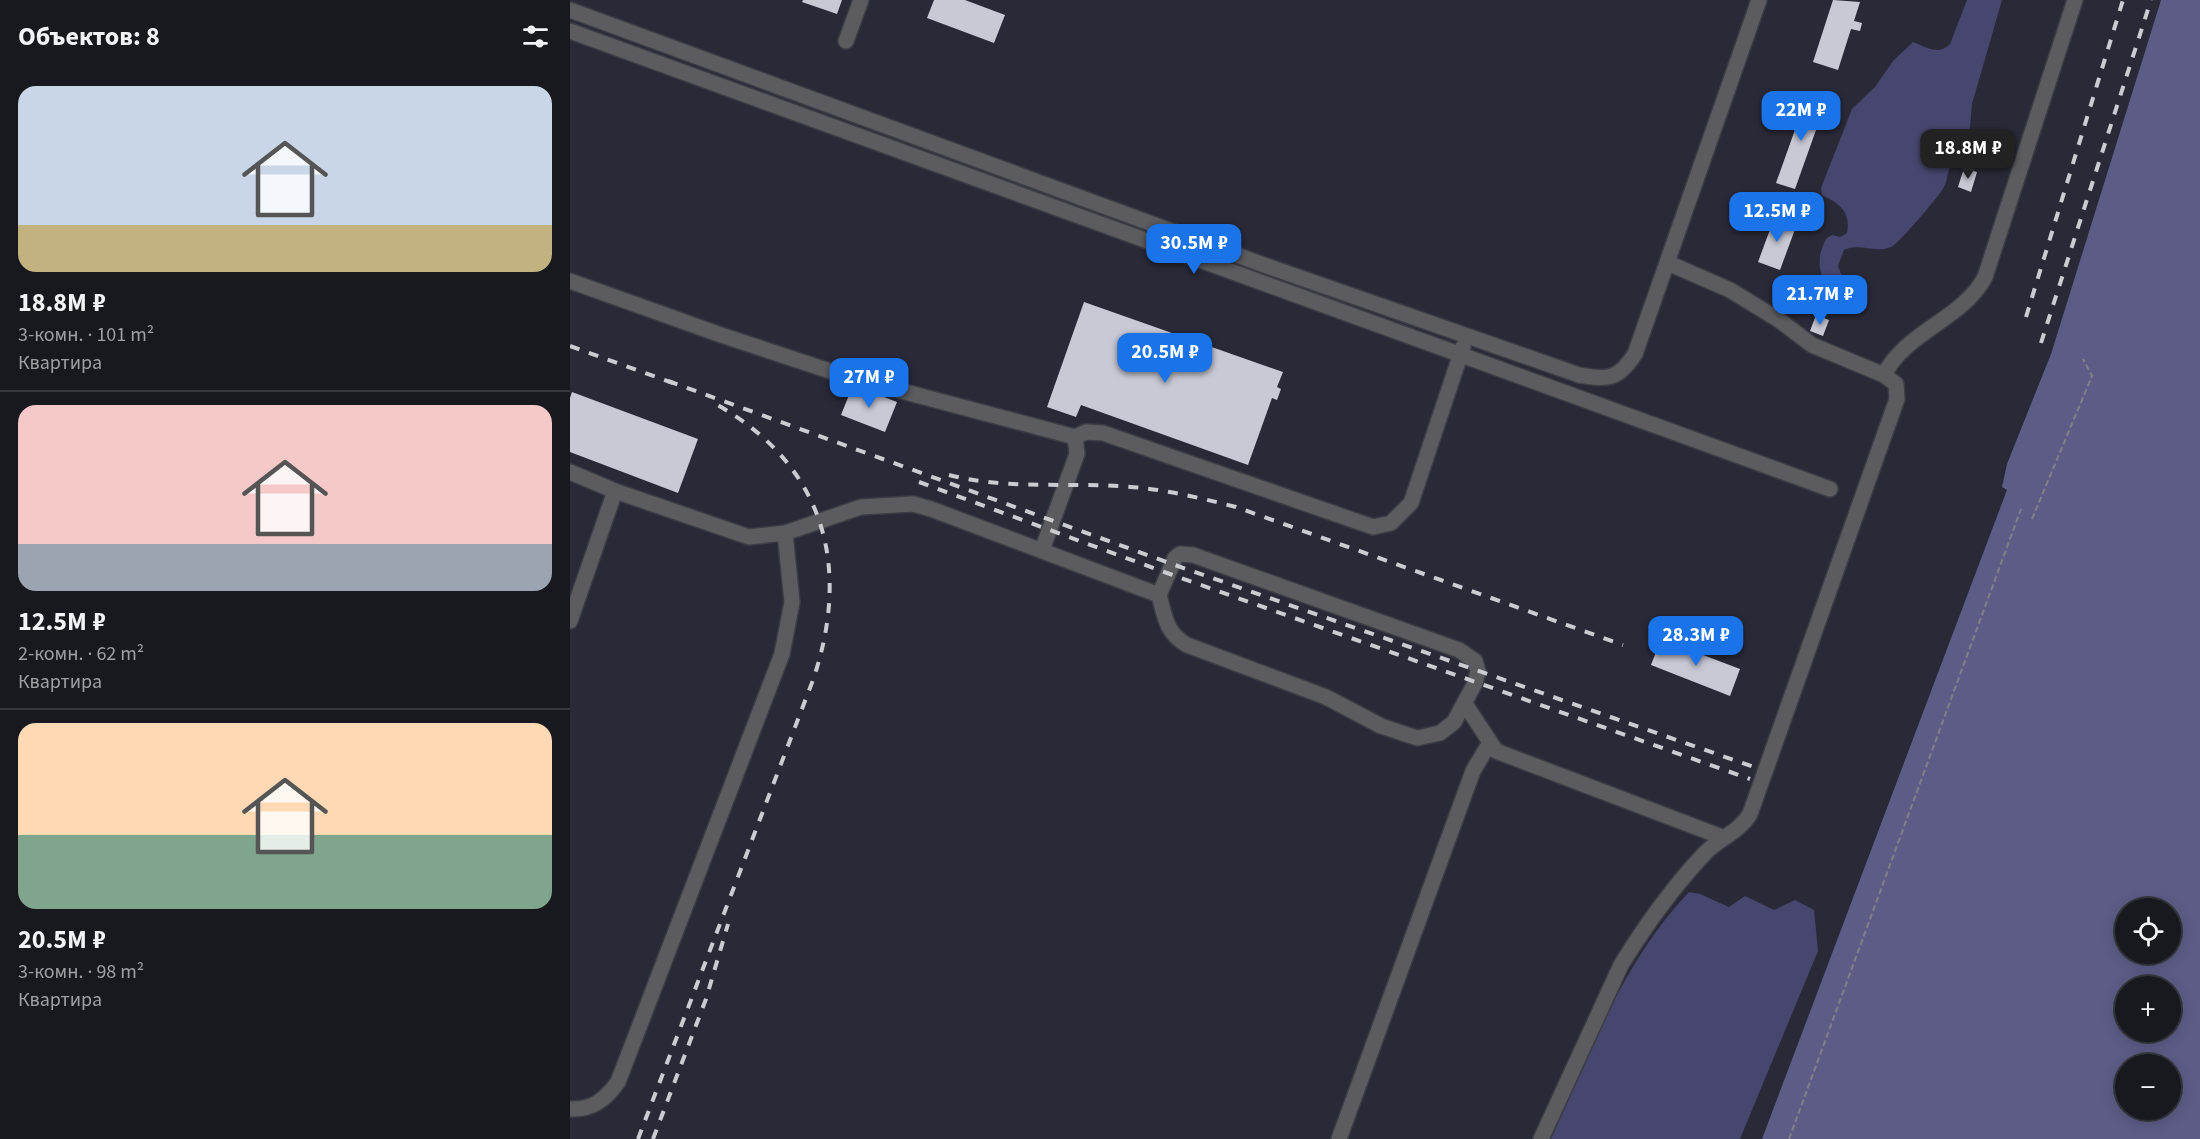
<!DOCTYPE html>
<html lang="ru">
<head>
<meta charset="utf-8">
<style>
	body { margin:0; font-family:"Source Sans 3",sans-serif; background:#212128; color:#f1f3f6; height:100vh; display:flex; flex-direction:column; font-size:22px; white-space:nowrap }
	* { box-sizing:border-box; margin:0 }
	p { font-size:20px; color:#9fa0a4 }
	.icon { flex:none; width:33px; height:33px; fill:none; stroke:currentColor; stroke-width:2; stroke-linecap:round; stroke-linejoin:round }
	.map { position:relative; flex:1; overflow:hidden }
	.drawer { display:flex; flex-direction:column; background:#18181f; width:570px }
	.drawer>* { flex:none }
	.buttons { position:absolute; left:1545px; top:898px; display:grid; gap:12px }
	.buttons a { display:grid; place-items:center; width:66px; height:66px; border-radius:50%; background:#18181f; box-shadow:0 3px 15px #0003,0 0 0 2px #36373d; font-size:30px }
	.price { position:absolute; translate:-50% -51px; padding:0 14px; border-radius:12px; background:#1a73e8; color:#fff; font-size:20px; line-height:39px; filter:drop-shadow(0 2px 3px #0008) }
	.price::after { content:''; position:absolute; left:50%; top:36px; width:18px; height:14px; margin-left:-9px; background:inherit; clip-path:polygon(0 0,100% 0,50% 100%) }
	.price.on { background:#222; color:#fff }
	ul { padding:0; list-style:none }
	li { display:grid; align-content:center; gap:12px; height:318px; padding:0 18px }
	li+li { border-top:2px solid #36373d }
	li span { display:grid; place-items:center; height:186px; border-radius:18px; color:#555 }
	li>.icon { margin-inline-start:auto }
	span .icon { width:108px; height:108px; fill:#fffc; stroke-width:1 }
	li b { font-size:26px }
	h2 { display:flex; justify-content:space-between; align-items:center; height:72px; padding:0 18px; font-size:26px }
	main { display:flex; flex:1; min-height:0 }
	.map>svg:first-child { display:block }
</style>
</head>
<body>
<main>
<section class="drawer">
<h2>Объектов: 8<svg class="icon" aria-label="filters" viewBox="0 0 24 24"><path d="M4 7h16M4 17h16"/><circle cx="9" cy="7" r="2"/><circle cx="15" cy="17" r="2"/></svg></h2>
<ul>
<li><span style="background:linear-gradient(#c9d6e8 75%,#c2b280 0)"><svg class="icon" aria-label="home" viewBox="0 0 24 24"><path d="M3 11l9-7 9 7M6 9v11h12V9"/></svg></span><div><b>18.8M ₽</b><p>3-комн. · 101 m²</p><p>Квартира</p></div></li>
<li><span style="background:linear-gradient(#f6c9c9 75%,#9aa5b1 0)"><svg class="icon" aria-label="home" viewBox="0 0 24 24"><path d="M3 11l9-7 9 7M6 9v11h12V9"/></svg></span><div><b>12.5M ₽</b><p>2-комн. · 62 m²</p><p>Квартира</p></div></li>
<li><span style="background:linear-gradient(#ffd9b3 60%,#7fa58c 0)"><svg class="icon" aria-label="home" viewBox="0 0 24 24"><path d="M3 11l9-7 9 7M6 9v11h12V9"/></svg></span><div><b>20.5M ₽</b><p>3-комн. · 98 m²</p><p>Квартира</p></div></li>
</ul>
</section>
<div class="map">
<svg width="1630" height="1139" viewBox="0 0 1630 1139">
	<rect width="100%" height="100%" fill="#202029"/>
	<!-- built -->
	<polygon fill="#292938" points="0,0 1591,0 1481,354 1228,1139 0,1139"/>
	<!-- forest -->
	<g fill="#47466e">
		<path d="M1397,0H1432L1402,104L1398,148L1394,157L1386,158C1377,166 1379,176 1374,187C1371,194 1329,243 1323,246C1307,255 1291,242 1274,250L1268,266L1275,285L1265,290C1246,280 1246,254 1257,238L1262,235L1270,237L1277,233C1281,212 1270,204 1252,195L1251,188L1282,109L1305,87L1323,61L1343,42C1356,47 1369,56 1380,44Z"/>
		<path d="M1119,892L1130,894L1159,907L1175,896L1204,910L1225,900L1244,910L1248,951L1170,1139H981C1020,1053 1053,961 1119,892Z"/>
	</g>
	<!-- water -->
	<path fill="#5d5c86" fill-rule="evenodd" d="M1591,0H1630V1139H1192L1437,490L1432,487L1437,464L1481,354ZM1556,909H1600V954H1556ZM1556,987H1600V1032H1556ZM1556,1065H1600V1110H1556Z"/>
	<!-- building -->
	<g fill="#c9c9d6">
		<polygon points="233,0 272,0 267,14 232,2"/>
		<polygon points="364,0 395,0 435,15 424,43 357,18"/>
		<polygon points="1263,0 1290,2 1284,21 1292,23 1290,31 1281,29 1268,70 1243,62"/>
		<polygon points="1237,96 1256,102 1225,189 1206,183"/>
		<polygon points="1394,168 1407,172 1401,192 1388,187"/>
		<polygon points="1205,216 1227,224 1210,270 1188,262"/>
		<polygon points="514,302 713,372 707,387 711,389 707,400 702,398 678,465 511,405 506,417 477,407"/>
		<polygon points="1246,315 1259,320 1253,336 1240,331"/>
		<polygon points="283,385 327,402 315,432 271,415"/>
		<polygon points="2,392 128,439 108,493 0,452 0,398"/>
		<polygon points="1091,639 1170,669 1160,696 1081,665"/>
	</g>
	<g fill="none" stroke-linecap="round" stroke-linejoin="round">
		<!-- minor casing -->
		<g stroke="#3c3c45" stroke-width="18">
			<g id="minor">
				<path d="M0,10L694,265L1009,375C1038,380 1048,380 1065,354L1189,0"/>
				<polyline points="0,31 1260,489"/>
				<polyline points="276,41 291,0"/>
				<polyline points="0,281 151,335 275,376 505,437 516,432 533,433 803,527 821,523 841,503 893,347"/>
				<path d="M1314,375C1336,331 1392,320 1415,277L1505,0"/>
				<polyline points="0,472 45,491 0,621"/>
				<path d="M45,491L179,537L215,533L291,507L343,504L361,509L589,595C595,617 596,633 617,645L756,697L811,726L847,738L870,733L884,722L905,683L908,671L905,661L889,650L623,555L610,554L605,558L589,595"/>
				<polyline points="472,550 507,454 505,437"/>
				<polyline points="895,704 926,751 1152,837"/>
				<path d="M0,1109C22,1110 35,1100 48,1082L212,654L222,602L215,533"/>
				<polyline points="769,1139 903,771 919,744"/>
				<path d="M971,1139L1051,965C1075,926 1104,886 1135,853C1150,838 1169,832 1180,814L1327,399L1326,384L1314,375L1242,345L1209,320L1160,290L1098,263"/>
			</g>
		</g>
		<!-- path -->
		<g stroke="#808088" stroke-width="2" stroke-dasharray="6 3" stroke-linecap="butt">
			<polyline points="1462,519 1522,376 1513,359"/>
			<polyline points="1219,1139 1451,509"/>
		</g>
		<!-- minor -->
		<use href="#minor" stroke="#5b5b60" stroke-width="15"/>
		<!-- rail -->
		<g stroke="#cbcbd2" stroke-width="4" stroke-dasharray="10 10" stroke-linecap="butt">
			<polyline points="1456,317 1553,0"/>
			<polyline points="1471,343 1581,0"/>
			<polyline points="0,346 103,383"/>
			<polyline points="98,381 602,564 1184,767"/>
			<path d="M379,475C434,489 492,483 548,486C589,488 627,497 666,507L1053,645"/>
			<polyline points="349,482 597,573 1180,779"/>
			<path d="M68,1139L243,680C282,565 254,464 144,403"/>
			<polyline points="83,1139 136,999 158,924"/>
		</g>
	</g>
</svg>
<div class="buttons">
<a><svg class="icon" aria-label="locate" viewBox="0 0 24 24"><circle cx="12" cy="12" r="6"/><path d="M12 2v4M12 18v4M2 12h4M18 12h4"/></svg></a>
<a>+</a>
<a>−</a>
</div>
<b class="price" style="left:1231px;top:142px">22M ₽</b>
<b class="price on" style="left:1398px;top:180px">18.8M ₽</b>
<b class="price" style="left:1207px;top:243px">12.5M ₽</b>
<b class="price" style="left:624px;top:275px">30.5M ₽</b>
<b class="price" style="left:1250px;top:326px">21.7M ₽</b>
<b class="price" style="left:595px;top:384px">20.5M ₽</b>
<b class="price" style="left:299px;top:409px">27M ₽</b>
<b class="price" style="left:1126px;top:667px">28.3M ₽</b>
</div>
</main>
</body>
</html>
